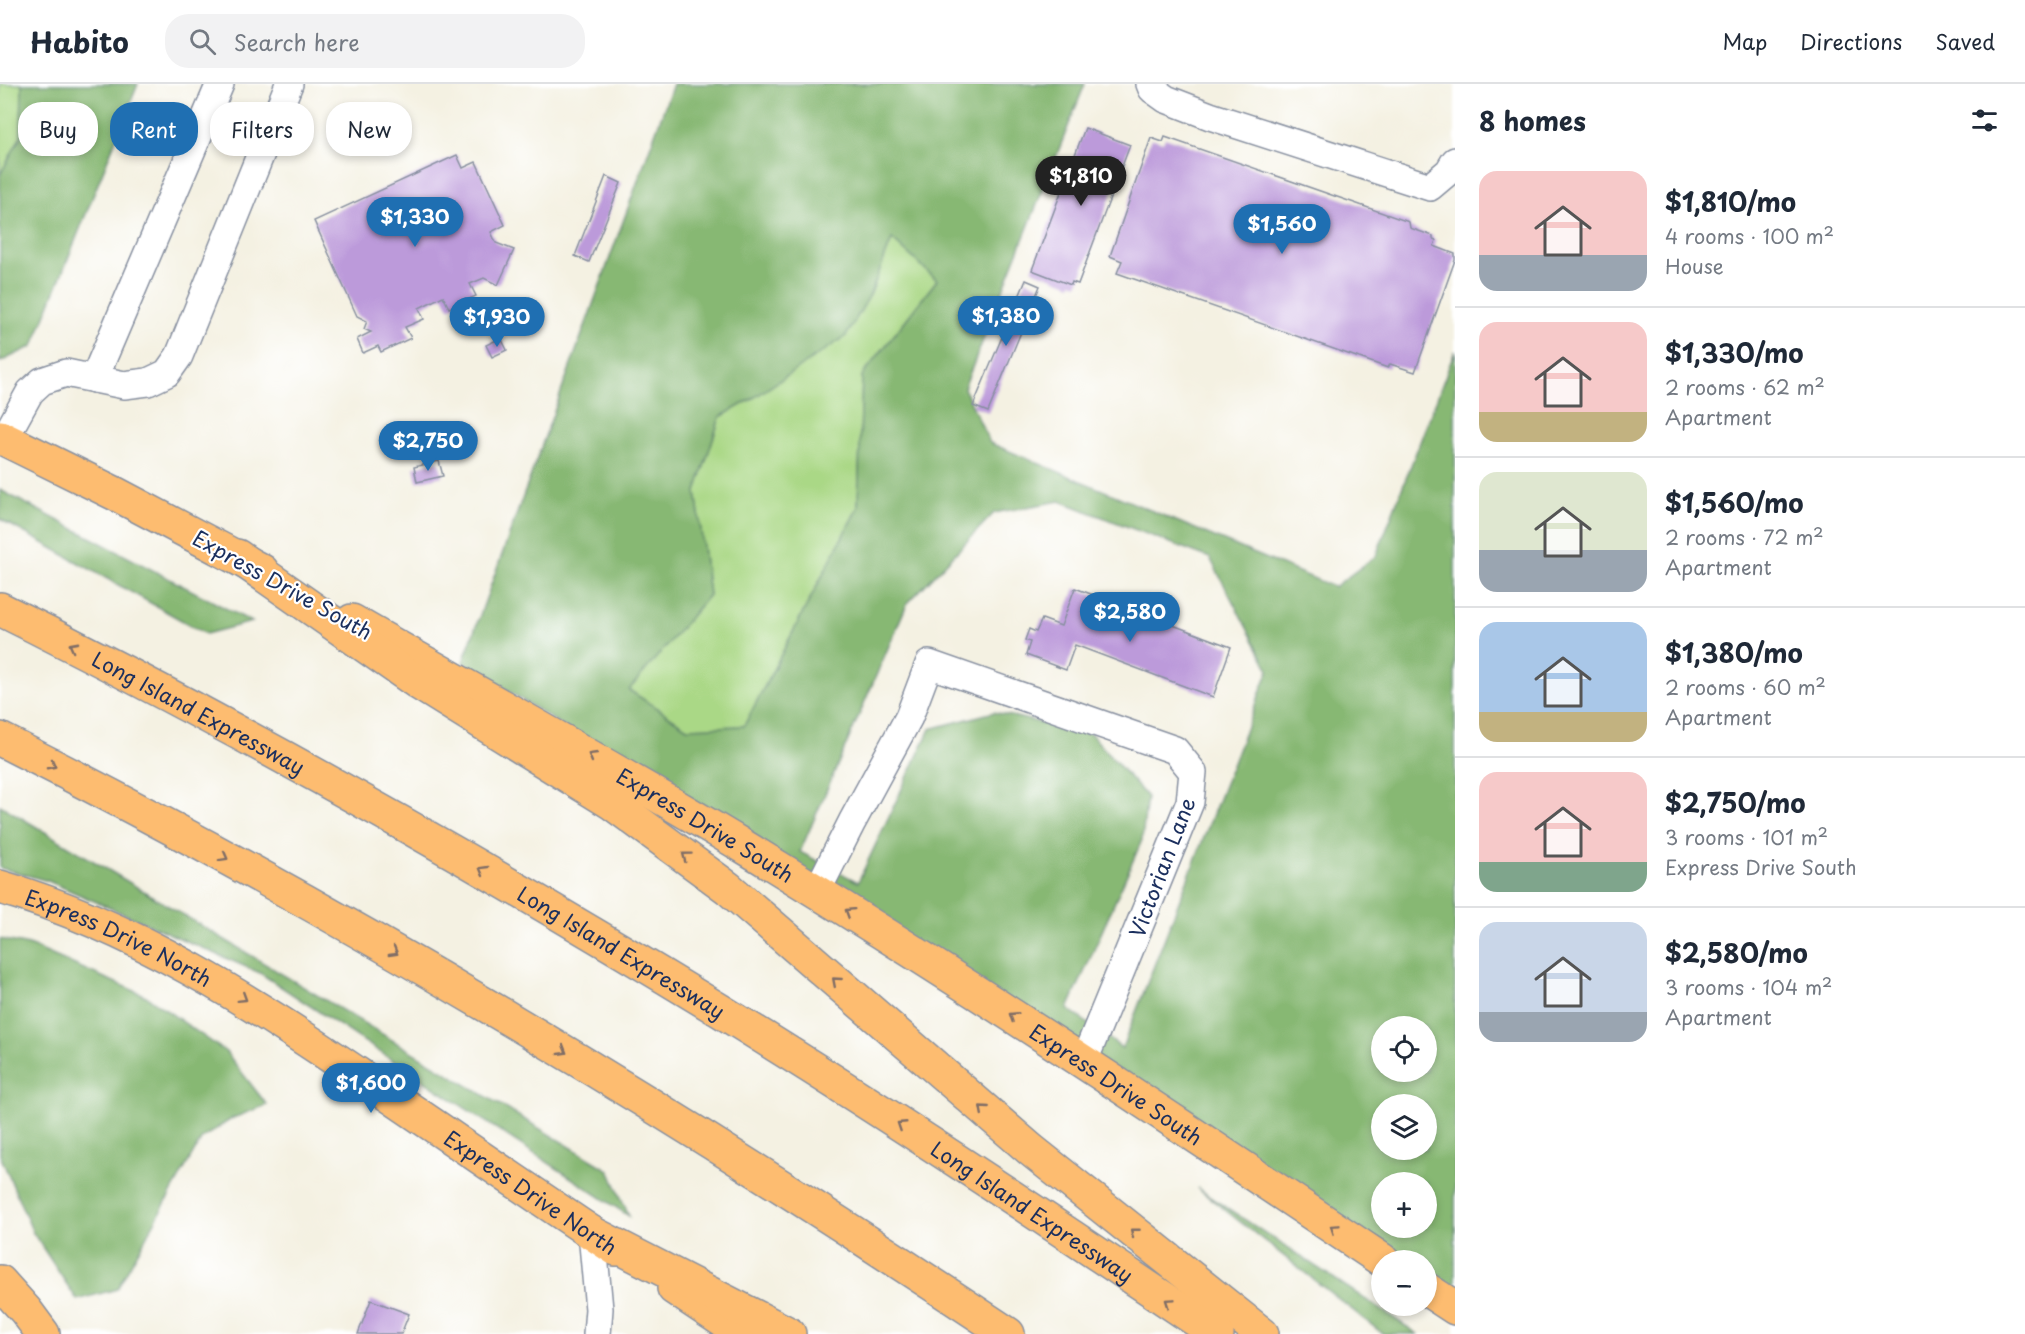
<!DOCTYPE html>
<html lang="en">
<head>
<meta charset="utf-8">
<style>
	body { margin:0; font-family:"Playpen Sans",sans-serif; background:#f2f2f3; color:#1f2937; height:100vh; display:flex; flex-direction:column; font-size:22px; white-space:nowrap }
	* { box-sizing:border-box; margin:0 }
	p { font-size:20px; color:#747a83 }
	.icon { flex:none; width:33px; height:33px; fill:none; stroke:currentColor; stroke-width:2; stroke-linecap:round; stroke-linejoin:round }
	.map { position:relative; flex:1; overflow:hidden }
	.side { display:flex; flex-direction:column; background:#fff; width:570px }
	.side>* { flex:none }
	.banner { position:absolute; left:18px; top:18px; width:570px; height:54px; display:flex; gap:12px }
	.controls { position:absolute; left:1371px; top:932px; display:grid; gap:12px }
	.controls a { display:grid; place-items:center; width:66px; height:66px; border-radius:50%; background:#fff; box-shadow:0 3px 9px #0003; font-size:30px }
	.price { position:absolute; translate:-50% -51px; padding:0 14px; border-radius:21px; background:#1f6fb2; color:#fff; font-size:20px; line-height:39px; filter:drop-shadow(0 2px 3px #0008) }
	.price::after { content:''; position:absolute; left:50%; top:36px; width:18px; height:14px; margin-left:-9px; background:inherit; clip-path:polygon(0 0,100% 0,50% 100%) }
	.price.on { background:#222; color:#fff }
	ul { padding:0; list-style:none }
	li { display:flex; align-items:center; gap:18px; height:150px; padding:0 24px }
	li+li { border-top:2px solid #e0e1e3 }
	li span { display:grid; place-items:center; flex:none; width:168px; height:120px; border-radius:18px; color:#555 }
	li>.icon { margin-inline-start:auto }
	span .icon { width:72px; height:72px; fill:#fffc; stroke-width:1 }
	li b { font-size:26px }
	h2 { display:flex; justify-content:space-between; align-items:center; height:72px; padding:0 24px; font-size:26px }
	.pill { padding:0 21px; border-radius:24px; background:#fff; box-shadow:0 3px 9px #0003; font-size:21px; line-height:54px }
	.pill.on { background:#1f6fb2; color:#fff }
	header { display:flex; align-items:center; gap:36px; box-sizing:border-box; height:84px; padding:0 30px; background:#fff; border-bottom:2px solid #e0e1e3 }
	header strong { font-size:28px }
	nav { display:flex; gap:33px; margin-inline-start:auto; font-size:21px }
	.search { width:420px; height:54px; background:#f2f2f3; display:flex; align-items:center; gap:15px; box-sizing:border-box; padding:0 21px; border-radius:24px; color:#747a83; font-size:22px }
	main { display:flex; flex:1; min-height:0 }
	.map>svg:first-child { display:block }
</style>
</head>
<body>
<header>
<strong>Habito</strong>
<div class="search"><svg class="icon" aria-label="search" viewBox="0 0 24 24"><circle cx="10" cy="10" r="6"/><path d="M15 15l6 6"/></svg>Search here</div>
<nav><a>Map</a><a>Directions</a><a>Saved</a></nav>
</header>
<main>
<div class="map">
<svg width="1455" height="1250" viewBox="0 0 1455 1250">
	<rect width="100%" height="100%" fill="#fff"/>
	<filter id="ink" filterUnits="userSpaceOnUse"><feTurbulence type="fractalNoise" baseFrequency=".0167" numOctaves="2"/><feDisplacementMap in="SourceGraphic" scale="12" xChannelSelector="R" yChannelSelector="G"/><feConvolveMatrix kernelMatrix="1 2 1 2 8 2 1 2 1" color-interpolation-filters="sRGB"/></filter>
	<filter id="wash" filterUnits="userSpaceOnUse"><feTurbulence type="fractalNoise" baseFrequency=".008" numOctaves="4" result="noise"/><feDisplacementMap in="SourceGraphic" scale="24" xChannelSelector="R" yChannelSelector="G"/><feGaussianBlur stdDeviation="1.35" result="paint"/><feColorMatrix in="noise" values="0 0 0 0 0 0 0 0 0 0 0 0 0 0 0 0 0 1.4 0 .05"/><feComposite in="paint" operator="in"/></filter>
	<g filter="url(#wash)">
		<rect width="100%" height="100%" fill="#f4f1e2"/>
		<!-- green -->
		<g fill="#aad886" stroke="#628472" stroke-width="1.5">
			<polygon points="0,0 22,0 21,52 0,91"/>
			<polygon points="892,155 937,196 862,292 858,423 744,642 687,644 628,606 709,511 696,407 720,333 752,315 870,211"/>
		</g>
		<!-- forest -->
		<g fill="#87b873" stroke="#517468" stroke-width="1.5" fill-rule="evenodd">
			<polygon points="22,0 138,0 33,262 0,278 0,91 21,52"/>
			<path d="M673,0H1085L964,304L990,359L1334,503L1376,472L1455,267V1213L1427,1195L1426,1176H1397L463,578ZM892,155L937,196L862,292L858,423L744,642L687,644L629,606L709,511L696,407L720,333L752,315L846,252L870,211ZM1060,417L1210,474L1269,586L1122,964L1068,925L1142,756L1147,713L1091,650L994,628L930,645L858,798L800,768L907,520L994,429ZM1382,942H1426V987H1382ZM1382,1020H1426V1065H1382ZM1382,1098H1426V1143H1382Z"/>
			<polygon points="0,406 252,538 206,550 0,435"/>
			<polygon points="0,721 609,1086 629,1132 260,889 48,797 0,784"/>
			<polygon points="0,855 29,861 146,912 226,968 267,1021 233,1034 202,1054 117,1205 77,1216 33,1149 0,1071"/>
			<polygon points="1197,1104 1418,1250 1383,1250"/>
		</g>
		<g id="blocks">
			<!-- building -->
			<g fill="#bc9ada">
				<polygon points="1085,44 1130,61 1078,200 1072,198 1071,201 1032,186"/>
				<polygon points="1165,53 1409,138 1410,144 1433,152 1433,155 1436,156 1434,162 1455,170 1455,176 1415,288 1390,280 1388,284 1117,189 1122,177 1110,172 1151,54 1163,58"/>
				<polygon points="457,71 463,84 476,78 505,141 491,148 496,159 514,166 498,201 484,194 470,200 476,212 449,224 443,212 419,224 424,235 405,243 411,254 381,268 378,262 363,269 357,255 371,248 364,245 367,237 357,232 314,137"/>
				<polygon points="606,92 621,99 589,178 575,172"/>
				<polygon points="1026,196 1040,202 988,328 973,322"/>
				<polygon points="501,254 507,266 492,273 486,261"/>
				<polygon points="439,377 443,392 417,398 414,383"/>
				<polygon points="1075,504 1231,563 1213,613 1075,561 1066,586 1026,571 1030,558 1025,556 1029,545 1036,548 1042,535 1061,542"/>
				<polygon points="371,1216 409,1230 401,1250 358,1250"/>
			</g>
		</g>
	</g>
	<g filter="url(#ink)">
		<use href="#blocks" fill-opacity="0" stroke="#8890a0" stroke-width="1.5"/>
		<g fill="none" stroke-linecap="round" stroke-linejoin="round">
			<!-- minor casing -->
			<g stroke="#8890a0" stroke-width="30">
				<g id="minor">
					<polyline points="1150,0 1152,5 1166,15 1210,32 1430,103 1449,87 1455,77"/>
					<polyline points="94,295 220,0"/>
					<polyline points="4,355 30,308 42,297 66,289 124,301 148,298 167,289 179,272 289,0"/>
					<polyline points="817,807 852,738 909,633 929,580 1175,666 1193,688 1190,718 1084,977"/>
					<polyline points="592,1149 599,1225 597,1250"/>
				</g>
			</g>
			<!-- major casing -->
			<g stroke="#8890a0" stroke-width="36">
				<g id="major">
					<polyline points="0,353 116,410 262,487"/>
					<path id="s1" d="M352,537C482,612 614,684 743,762C960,894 1171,1035 1382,1176"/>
					<path id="s2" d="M0,803C137,843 251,918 368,997C451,1053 533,1110 616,1165"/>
					<polyline points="0,1198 26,1227 43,1250"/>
					<polyline points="674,1204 743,1250"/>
					<polyline points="1426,1205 1455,1224"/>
				</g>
			</g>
			<!-- highway casing -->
			<g stroke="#8890a0" stroke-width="36">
				<g id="highway">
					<polyline points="237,472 420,600 612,719 728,804 1031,1066 1262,1250"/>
					<path id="s3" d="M0,525C244,646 483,782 716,924C886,1028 1052,1139 1217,1250"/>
					<path d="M0,655C349,830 683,1034 1008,1250"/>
					<polyline points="592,1149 789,1250"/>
				</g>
			</g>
			<!-- minor -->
			<use href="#minor" stroke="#fff" stroke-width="27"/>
			<!-- major -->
			<use href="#major" stroke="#fdbc6f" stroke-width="33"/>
			<!-- highway -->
			<use href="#highway" stroke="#fdbc6f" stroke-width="33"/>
		</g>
		<!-- one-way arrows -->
		<defs><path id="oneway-chevron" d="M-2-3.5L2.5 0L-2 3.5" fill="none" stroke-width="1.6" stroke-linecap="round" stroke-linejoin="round" transform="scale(1.5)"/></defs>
		<g stroke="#816e66">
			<use href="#oneway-chevron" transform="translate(73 562) rotate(-152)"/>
			<use href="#oneway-chevron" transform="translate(592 672) rotate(-150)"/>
			<use href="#oneway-chevron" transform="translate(52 681) rotate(28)"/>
			<use href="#oneway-chevron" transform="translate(686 772) rotate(-143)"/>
			<use href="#oneway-chevron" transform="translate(224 773) rotate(29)"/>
			<use href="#oneway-chevron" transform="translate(483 786) rotate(-150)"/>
			<use href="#oneway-chevron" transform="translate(849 828) rotate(-148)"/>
			<use href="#oneway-chevron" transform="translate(394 868) rotate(30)"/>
			<use href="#oneway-chevron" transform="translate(836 897) rotate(-139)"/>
			<use href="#oneway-chevron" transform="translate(243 914) rotate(32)"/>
			<use href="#oneway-chevron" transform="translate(1013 932) rotate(-147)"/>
			<use href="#oneway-chevron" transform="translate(563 967) rotate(31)"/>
			<use href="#oneway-chevron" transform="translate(983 1025) rotate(-139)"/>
			<use href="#oneway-chevron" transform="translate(901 1041) rotate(-147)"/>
			<use href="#oneway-chevron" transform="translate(1334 1144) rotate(-146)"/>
			<use href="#oneway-chevron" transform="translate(1134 1148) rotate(-141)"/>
			<use href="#oneway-chevron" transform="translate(1169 1218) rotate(-146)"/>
		</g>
	</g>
	<g text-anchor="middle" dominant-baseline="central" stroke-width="4.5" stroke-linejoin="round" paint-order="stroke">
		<!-- street labels -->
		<g font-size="21" fill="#1b2f5e" stroke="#fff">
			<text transform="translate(283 500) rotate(29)">Express Drive South</text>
			<text stroke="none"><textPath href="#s3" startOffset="224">Long Island Expressway</textPath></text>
			<text stroke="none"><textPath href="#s1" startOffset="408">Express Drive South</textPath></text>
			<text transform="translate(1161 783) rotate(-69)">Victorian Lane</text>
			<text stroke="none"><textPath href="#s2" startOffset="129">Express Drive North</textPath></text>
			<text stroke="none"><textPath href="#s3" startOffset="710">Long Island Expressway</textPath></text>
			<text stroke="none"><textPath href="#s1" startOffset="894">Express Drive South</textPath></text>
			<text stroke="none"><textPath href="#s2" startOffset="615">Express Drive North</textPath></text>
			<text stroke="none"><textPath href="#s3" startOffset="1196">Long Island Expressway</textPath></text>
		</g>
	</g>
</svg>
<div class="controls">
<a><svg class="icon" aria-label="locate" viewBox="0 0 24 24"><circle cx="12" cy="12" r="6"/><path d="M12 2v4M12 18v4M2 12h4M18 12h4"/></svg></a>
<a><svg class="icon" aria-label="layers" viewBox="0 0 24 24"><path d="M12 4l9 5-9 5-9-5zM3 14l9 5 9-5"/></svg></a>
<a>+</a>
<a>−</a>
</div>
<b class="price on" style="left:1081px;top:123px">$1,810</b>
<b class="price" style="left:415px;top:164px">$1,330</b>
<b class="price" style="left:1282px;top:171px">$1,560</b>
<b class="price" style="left:1006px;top:263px">$1,380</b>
<b class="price" style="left:497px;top:264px">$1,930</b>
<b class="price" style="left:428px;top:388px">$2,750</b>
<b class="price" style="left:1130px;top:559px">$2,580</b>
<b class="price" style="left:371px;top:1030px">$1,600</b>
<div class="banner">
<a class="pill">Buy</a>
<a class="pill on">Rent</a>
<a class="pill">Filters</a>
<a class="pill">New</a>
</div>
</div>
<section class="side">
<h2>8 homes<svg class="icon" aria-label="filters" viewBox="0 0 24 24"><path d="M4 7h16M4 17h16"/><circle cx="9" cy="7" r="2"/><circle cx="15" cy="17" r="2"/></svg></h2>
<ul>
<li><span style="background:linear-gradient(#f6c9c9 70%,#9aa5b1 0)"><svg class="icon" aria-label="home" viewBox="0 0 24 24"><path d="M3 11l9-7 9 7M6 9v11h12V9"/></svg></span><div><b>$1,810/mo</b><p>4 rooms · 100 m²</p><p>House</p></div></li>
<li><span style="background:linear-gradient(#f6c9c9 75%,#c2b280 0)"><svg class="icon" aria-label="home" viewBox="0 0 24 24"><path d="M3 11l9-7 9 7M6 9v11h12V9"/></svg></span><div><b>$1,330/mo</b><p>2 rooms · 62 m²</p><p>Apartment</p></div></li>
<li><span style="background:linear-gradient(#dfe7d0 65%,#9aa5b1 0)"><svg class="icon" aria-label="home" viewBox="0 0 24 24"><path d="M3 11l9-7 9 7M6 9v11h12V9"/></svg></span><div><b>$1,560/mo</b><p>2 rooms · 72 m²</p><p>Apartment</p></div></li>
<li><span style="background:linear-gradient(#a9c7e8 75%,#c2b280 0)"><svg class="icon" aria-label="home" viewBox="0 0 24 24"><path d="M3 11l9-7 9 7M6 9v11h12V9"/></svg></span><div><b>$1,380/mo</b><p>2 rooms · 60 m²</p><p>Apartment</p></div></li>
<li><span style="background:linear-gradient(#f6c9c9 75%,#7fa58c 0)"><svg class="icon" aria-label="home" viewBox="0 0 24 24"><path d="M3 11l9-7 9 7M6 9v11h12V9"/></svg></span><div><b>$2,750/mo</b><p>3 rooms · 101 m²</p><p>Express Drive South</p></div></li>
<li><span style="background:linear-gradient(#c9d6e8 75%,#9aa5b1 0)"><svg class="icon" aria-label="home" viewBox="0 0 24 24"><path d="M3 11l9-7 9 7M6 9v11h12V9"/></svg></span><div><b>$2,580/mo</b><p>3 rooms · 104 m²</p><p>Apartment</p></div></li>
</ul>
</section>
</main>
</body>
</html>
